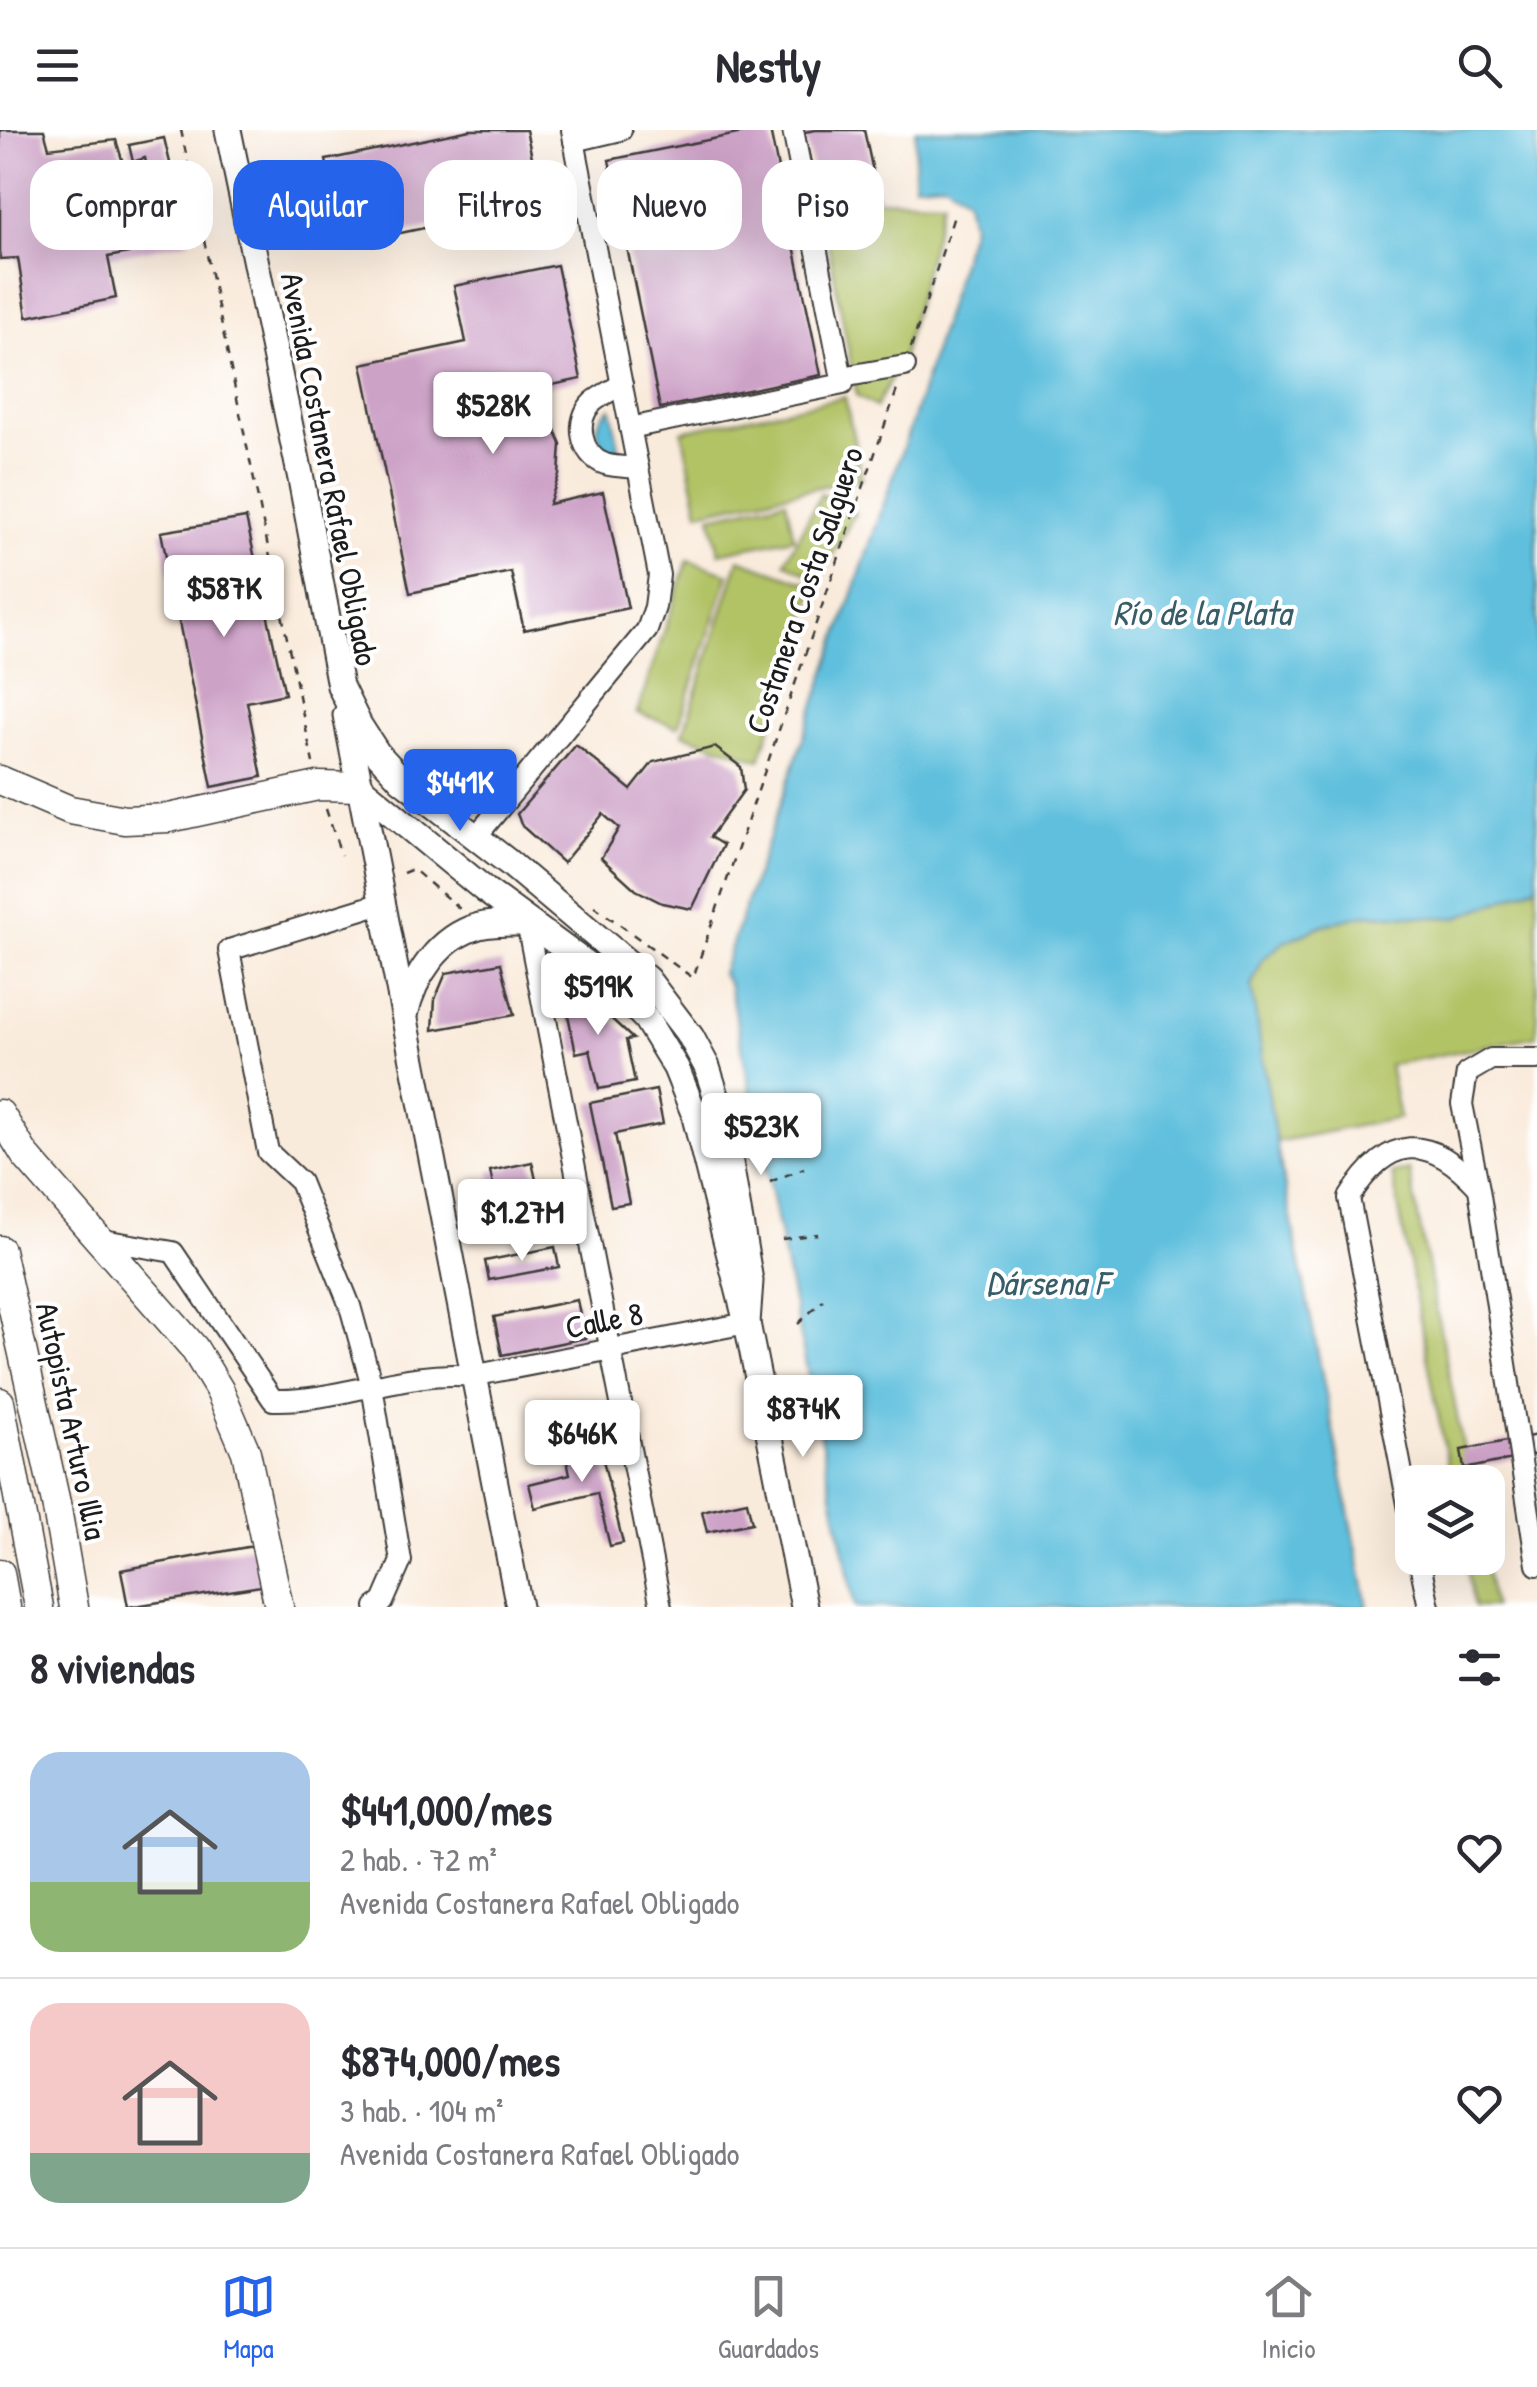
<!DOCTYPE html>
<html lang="es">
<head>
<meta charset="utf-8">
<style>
	body { margin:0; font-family:"Patrick Hand",sans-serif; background:#f7f7f7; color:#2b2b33; height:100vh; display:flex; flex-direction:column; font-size:38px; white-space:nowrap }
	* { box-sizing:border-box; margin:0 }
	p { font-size:32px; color:#7c7c81 }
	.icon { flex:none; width:55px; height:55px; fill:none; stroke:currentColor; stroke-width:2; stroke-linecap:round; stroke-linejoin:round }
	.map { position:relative; height:1477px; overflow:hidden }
	.sheet { display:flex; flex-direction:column; background:#fff; flex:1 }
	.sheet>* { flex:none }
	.guide { position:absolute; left:30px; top:30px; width:1000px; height:90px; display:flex; gap:20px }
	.buttons { position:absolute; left:1395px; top:1335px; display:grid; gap:20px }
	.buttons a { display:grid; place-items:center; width:110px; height:110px; border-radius:20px; background:#fff; box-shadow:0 10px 40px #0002; font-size:50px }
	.price { position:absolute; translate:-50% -85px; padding:0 22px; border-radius:10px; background:#fff; color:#222; font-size:32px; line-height:65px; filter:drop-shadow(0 2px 5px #0008) }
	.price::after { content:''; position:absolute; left:50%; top:60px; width:30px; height:22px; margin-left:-15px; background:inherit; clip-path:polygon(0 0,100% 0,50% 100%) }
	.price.active { background:#2563eb; color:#fff }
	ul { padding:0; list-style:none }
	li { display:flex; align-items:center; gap:30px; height:250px; padding:0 30px }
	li+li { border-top:2px solid #e1e1e2 }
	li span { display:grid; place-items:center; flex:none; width:280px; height:200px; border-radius:30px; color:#555 }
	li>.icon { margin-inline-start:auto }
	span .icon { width:120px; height:120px; fill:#fffc; stroke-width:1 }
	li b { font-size:42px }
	h2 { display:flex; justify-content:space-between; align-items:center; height:120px; padding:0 30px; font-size:42px }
	.chip { padding:0 35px; border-radius:30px; background:#fff; box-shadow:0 10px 40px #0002; font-size:35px; line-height:90px }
	.chip.active { background:#2563eb; color:#fff }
	header { display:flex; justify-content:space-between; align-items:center; height:130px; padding:0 30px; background:#fff; font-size:45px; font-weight:700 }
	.tabs { display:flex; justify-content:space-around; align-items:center; height:140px; border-top:2px solid #e1e1e2; background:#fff; font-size:28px; color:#7c7c81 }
	.tabs a { display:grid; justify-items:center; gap:5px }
	.tabs .active { color:#2563eb }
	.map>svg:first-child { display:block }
</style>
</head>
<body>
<header><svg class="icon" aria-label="menu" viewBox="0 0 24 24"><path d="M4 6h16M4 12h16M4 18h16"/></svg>Nestly<svg class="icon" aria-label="search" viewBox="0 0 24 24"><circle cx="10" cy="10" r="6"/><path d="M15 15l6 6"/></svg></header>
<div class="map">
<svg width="1537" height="1477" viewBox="0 0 1537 1477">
	<rect width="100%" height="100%" fill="#fff"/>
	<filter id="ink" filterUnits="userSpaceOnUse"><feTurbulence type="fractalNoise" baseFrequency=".01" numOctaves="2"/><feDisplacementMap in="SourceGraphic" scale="20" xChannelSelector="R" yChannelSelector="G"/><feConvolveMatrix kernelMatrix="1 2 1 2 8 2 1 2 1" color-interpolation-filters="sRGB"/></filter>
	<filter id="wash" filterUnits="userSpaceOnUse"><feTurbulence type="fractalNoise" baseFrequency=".0048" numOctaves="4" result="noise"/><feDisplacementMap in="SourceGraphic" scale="40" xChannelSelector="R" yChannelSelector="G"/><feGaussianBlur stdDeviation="2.25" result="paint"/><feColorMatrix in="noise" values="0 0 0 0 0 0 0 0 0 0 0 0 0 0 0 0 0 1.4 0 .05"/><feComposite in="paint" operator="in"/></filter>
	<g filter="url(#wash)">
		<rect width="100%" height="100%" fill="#f9ebdb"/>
		<!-- green -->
		<g fill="#b2c366" stroke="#677041" stroke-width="2.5">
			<polygon points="879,69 943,71 902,228 876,277 857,266 822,82"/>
			<polygon points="845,267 862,348 699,382 682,301"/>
			<polygon points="821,364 855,383 819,450 785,432"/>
			<polygon points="786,370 794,408 719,423 711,386"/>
			<polygon points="739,429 816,456 760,630 683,604"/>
			<polygon points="688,430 729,444 678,597 637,583"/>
			<polygon points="1537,756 1537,906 1389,935 1399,988 1276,1012 1251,856 1263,829 1284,812 1323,795 1369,784 1457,788"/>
			<polygon points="1409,1040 1470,1352 1451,1352 1392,1043"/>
			<polygon points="1465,1428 1484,1428 1493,1477 1474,1477"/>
		</g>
		<!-- water -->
		<g fill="#5fbfdd" stroke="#3e6e7c" stroke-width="2.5">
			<polygon points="916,0 1537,0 1537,756 1457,788 1369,784 1323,795 1284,812 1263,829 1251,856 1276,1012 1368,1477 855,1477 729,855 722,843 912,292 972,96 967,69 945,52 914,54"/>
			<path d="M611,278L620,323C595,318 589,293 611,278Z"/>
		</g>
		<g id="blocks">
			<!-- building -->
			<g fill="#cda2c7">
				<polygon points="0,0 44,0 49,18 116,10 133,65 152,62 145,28 133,32 129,15 164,8 189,111 108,127 116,168 27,187 18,128 0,129"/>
				<polygon points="470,0 526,0 542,73 344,115 326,30"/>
				<polygon points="757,0 770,0 821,245 660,278 609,30"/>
				<polygon points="816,0 864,0 879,69 822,82 804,2"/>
				<polygon points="557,135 581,249 528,260 549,286 561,314 559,345 549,374 603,362 628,478 524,500 511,442 410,463 362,234 466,212 454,156"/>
				<polygon points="246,388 285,564 247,572 262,647 212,657 161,402"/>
				<polygon points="576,615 631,660 653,632 715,617 741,637 744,660 710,707 723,715 692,779 662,773 636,760 601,728 619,698 603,684 563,733 522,696 517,684"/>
				<polygon points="501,833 514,885 433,900 435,869 446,843"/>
				<polygon points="566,846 633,909 626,910 635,952 599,959 590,920 576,923 560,847"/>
				<polygon points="656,960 663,994 615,1004 629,1073 611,1076 590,973"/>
				<polygon points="532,1032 546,1095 503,1104 490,1041"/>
				<polygon points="555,1117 559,1137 489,1150 485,1131"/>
				<polygon points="577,1170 585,1208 502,1225 494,1187"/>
				<polygon points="1537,1305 1537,1324 1464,1339 1461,1320"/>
				<polygon points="598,1309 623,1413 610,1416 597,1363 535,1378 529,1354 570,1344 564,1317"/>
				<polygon points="747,1371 752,1393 707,1402 702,1381"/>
				<polygon points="253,1416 261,1456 128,1477 121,1440"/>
			</g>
		</g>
	</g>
	<g filter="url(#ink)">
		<use href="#blocks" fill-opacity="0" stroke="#3d3b39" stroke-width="2.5"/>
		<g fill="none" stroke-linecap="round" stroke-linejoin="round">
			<!-- minor casing -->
			<g stroke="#3d3b39" stroke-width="24">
				<g id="minor">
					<polyline points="574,11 621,0"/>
					<polyline points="842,247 905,236"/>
					<path d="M622,254C613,260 601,265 593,272C574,290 580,325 605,334C615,337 628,337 638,338"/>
					<polyline points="630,298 843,254 793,0"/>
					<polyline points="475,708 647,500 655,477 659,445 572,0"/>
					<polyline points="527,793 661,1477"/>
					<polyline points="1537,929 1491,929 1467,943 1462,974 1479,1059 1537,1435"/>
					<path d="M97,1109L173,1122L273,1270C340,1272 405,1239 472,1246L747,1193"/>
					<path d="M1412,1395L1349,1068C1388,1004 1429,1003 1478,1057"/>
					<polyline points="1419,1428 1429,1477"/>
					<polyline points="376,1477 383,1472 401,1431 372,1256 350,1176 300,1052 268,1022 229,820 382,773"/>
				</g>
			</g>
			<!-- major casing -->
			<g stroke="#3d3b39" stroke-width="29">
				<g id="major">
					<polyline points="228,0 301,349 340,556 359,595 377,623 401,649 508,732 647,849 691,907 707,937 719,975 729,1027 750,1151 747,1193"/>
					<polyline points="346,585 519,1477"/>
					<polyline points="360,657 485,760 609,851 646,889 676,938 694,983 747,1193 804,1477"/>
					<path d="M405,885C413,847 439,807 479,796C494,792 512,793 527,793"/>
				</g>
			</g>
			<!-- highway casing -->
			<g stroke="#3d3b39" stroke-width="31">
				<g id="highway">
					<polyline points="0,650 70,680 125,690 169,688 318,656 360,657"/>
					<polyline points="0,984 25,1025 194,1218 220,1261 246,1322 279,1477"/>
					<polyline points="0,1120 56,1373 74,1477"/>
					<polyline points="0,1272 39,1477"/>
					<polyline points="0,1443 6,1477"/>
				</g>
			</g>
			<!-- path -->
			<g stroke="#3d3b39" stroke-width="2.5" stroke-dasharray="8 8" stroke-linecap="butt">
				<polyline points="181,0 313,633"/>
				<polyline points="911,218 954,86"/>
				<polyline points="326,679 341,725"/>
				<polyline points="403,743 413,739 461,780"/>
				<polyline points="594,776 693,848 899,254"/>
				<polyline points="770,1052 804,1038"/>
				<polyline points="782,1109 818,1104"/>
				<polyline points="798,1194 823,1170"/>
			</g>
			<!-- minor -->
			<use href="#minor" stroke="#fff" stroke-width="20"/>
			<!-- major -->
			<use href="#major" stroke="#fff" stroke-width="25"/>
			<!-- highway -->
			<use href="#highway" stroke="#fff" stroke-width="28"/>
		</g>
	</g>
	<g text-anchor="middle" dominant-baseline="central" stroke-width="8" stroke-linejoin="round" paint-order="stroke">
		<!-- street labels -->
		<g font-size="32" fill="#1c1c1c" stroke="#fff">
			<text transform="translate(330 339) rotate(79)">Avenida Costanera Rafael Obligado</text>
			<text transform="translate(804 460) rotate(-71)">Costanera Costa Salguero</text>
			<text transform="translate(604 1190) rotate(-11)">Calle 8</text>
			<text transform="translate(72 1291) rotate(78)">Autopista Arturo Illia</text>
		</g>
		<!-- water labels -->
		<g font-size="35" font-style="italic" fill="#375d69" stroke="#fff">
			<text x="1202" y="482">Río de la Plata</text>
			<text x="1047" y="1152">Dársena F</text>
		</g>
	</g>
</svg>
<div class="buttons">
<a><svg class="icon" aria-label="layers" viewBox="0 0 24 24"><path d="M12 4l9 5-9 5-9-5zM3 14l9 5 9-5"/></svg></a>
</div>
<b class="price" style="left:493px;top:327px">$528K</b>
<b class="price" style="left:224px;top:510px">$587K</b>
<b class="price active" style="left:460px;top:704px">$441K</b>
<b class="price" style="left:598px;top:908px">$519K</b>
<b class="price" style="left:761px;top:1048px">$523K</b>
<b class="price" style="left:522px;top:1134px">$1.27M</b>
<b class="price" style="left:803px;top:1330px">$874K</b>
<b class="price" style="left:582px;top:1355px">$646K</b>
<div class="guide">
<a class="chip">Comprar</a>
<a class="chip active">Alquilar</a>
<a class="chip">Filtros</a>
<a class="chip">Nuevo</a>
<a class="chip">Piso</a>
</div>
</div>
<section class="sheet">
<h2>8 viviendas<svg class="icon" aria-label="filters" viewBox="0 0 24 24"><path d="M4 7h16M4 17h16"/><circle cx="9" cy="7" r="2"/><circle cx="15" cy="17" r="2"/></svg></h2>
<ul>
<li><span style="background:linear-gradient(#a9c7e8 65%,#8fb573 0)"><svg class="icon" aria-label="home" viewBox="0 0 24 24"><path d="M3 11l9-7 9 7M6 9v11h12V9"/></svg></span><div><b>$441,000/mes</b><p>2 hab. · 72 m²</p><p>Avenida Costanera Rafael Obligado</p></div><svg class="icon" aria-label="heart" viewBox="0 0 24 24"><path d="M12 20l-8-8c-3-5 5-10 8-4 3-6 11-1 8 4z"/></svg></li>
<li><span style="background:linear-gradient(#f6c9c9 75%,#7fa58c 0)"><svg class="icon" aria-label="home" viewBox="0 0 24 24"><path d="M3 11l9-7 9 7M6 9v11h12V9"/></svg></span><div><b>$874,000/mes</b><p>3 hab. · 104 m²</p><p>Avenida Costanera Rafael Obligado</p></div><svg class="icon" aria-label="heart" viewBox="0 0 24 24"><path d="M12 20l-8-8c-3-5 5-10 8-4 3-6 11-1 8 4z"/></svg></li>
</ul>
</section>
<nav class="tabs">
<a class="active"><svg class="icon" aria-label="map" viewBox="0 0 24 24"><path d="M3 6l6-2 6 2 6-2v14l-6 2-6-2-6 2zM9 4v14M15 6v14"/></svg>Mapa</a>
<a><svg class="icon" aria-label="saved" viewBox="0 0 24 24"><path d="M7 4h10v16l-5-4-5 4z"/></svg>Guardados</a>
<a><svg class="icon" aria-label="home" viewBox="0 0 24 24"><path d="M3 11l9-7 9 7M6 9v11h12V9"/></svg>Inicio</a>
</nav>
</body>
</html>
